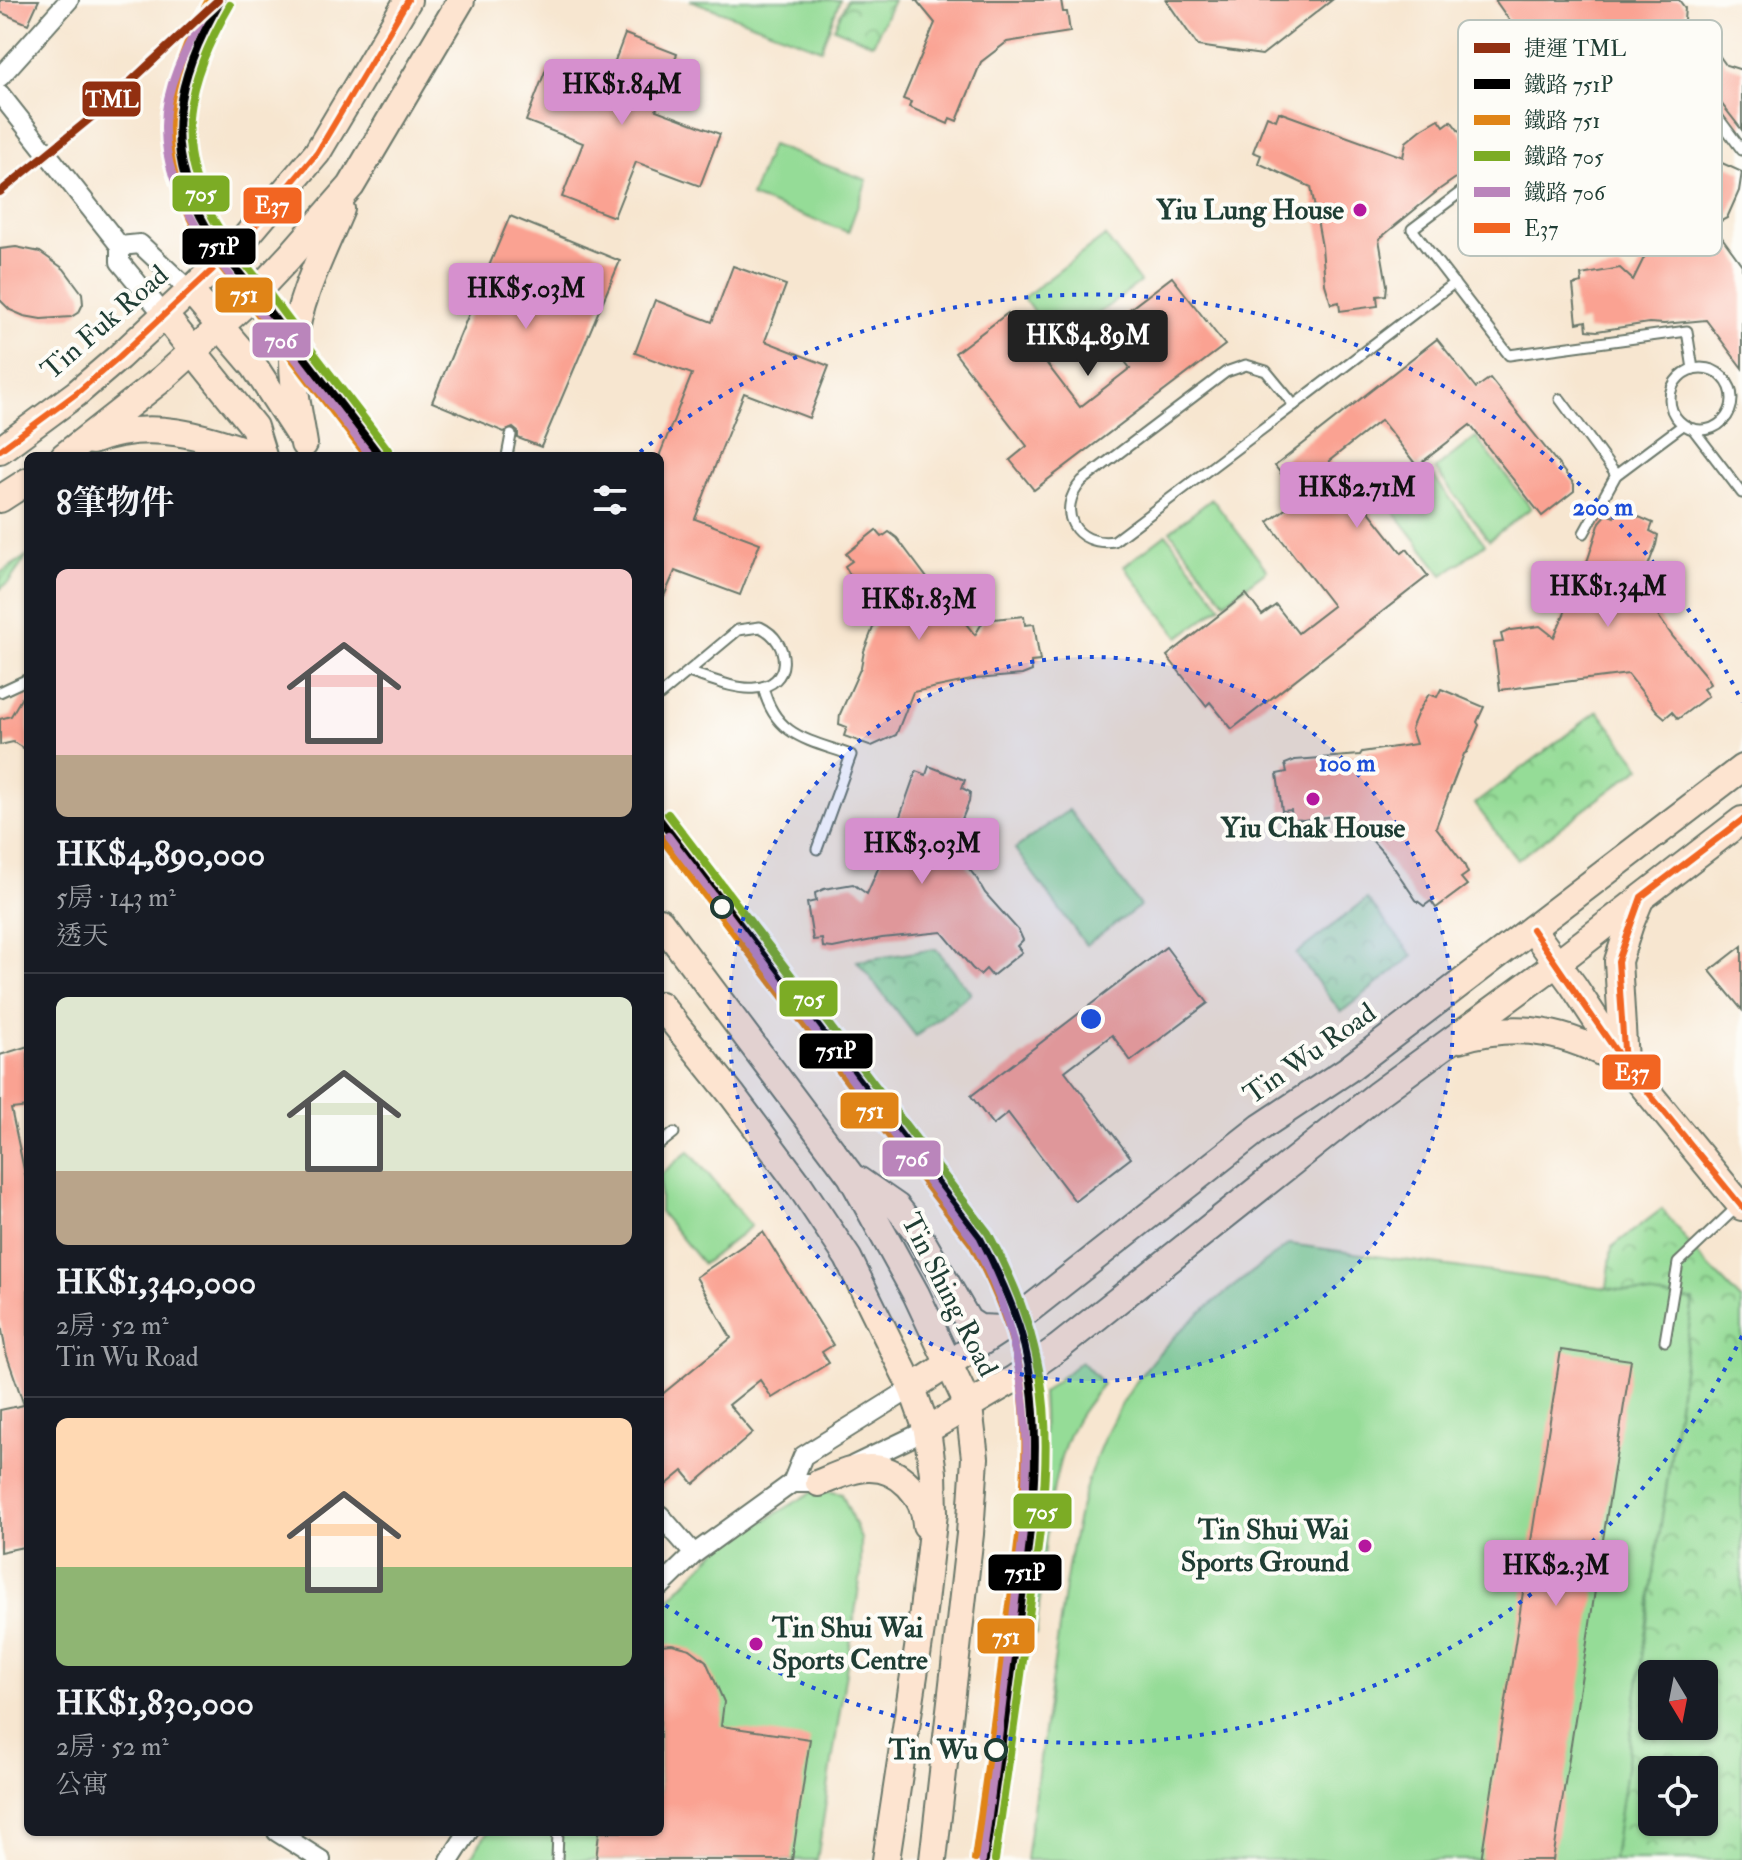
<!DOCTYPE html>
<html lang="zh-TW">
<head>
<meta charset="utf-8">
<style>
	body { margin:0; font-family:"IM FELL Double Pica","Noto Serif TC",serif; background:#20242c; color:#f1f3f6; height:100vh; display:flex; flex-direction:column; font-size:30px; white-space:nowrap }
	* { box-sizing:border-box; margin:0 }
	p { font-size:26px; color:#9ea1a6 }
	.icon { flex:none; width:44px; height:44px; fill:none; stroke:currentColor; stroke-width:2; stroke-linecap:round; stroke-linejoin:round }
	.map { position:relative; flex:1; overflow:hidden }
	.side { position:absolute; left:24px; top:452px; width:640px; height:1384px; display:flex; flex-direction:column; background:#171b24; border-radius:12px; box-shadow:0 2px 6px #0004 }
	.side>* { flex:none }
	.needle { width:52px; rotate:170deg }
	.tools { position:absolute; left:1638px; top:1660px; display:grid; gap:16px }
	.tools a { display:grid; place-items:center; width:80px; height:80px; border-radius:12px; background:#171b24; box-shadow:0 2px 6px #0004; font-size:40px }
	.price { position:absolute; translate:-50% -68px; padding:0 18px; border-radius:8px; background:#d690ce; color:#111; font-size:26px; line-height:52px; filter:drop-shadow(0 2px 4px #0008) }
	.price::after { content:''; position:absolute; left:50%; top:48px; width:24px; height:18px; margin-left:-12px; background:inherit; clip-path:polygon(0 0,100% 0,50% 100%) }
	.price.current { background:#222; color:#fff }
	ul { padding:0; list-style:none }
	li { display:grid; align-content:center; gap:16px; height:424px; padding:0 32px }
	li+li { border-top:2px solid #363941 }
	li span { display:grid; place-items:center; height:248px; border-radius:12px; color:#555 }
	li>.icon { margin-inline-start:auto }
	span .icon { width:144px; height:144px; fill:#fffc; stroke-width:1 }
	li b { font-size:34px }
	h2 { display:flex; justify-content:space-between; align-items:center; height:96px; padding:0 32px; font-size:34px }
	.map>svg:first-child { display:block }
</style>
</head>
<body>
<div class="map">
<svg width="1742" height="1860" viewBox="0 0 1742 1860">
	<defs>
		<pattern id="park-crowns" width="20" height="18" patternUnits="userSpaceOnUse" patternTransform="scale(2)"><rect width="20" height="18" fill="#95dc97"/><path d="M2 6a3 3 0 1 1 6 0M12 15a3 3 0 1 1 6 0" fill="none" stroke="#79b47c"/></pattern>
		<pattern id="garden-furrows" width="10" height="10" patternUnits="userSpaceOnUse" patternTransform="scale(2)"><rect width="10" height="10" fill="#95dc97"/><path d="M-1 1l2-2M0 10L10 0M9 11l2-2" fill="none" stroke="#79b47c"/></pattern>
	</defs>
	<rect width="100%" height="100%" fill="#fdfcf7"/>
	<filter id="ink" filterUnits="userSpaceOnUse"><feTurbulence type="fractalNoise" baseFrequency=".0125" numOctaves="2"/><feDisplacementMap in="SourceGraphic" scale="16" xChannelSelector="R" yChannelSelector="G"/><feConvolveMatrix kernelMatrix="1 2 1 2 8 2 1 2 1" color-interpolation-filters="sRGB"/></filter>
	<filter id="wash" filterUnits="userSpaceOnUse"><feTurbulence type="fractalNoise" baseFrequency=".006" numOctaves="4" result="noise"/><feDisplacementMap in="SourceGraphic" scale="32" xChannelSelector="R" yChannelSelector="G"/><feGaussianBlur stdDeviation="1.8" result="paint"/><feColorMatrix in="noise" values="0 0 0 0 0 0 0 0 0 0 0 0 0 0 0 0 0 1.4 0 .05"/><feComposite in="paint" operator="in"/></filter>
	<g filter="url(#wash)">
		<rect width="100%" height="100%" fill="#f7e6d0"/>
		<!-- grass -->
		<g fill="#95dc97" stroke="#5a8c66" stroke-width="2">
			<polygon points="690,0 840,0 821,49"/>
			<polygon points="771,145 867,180 848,232 751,197"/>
			<polygon points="1105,236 1140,282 1058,344 1023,298"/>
			<polygon points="1476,437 1531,508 1489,540 1435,469"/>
			<polygon points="1430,472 1485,544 1443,575 1388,504"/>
			<polygon points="1212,499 1267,570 1225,602 1170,531"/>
			<polygon points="1166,534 1221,606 1179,637 1124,566"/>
			<polygon points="1069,810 1140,906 1086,945 1015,849"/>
			<polygon points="689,1151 751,1226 703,1264 660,1212 660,1175"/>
			<path d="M1289,1244L1693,1300L1613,1860H1026C1035,1792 1045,1724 1055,1656C1070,1553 1078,1457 1144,1371C1183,1320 1238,1284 1289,1244Z"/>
			<path d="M1081,1361L1103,1384C1088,1402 1074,1420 1066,1442C1046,1497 1043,1575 1036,1634L1022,1632C1033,1553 1048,1474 1042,1393Z"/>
			<polygon points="817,1489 842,1494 861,1539 861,1574 817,1860 468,1860 488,1832 660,1832 660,1609 719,1548"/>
		</g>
		<!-- park -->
		<g fill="url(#park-crowns)" stroke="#5a8c66" stroke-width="2" fill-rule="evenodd">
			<polygon points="847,0 893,0 873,44 834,28"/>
			<polygon points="1598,711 1641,767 1517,860 1475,804"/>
			<polygon points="1367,899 1413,956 1341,1012 1296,954"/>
			<polygon points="936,949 971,993 916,1036 857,961"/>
			<path d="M1662,1209L1699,1256L1742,1301V1860H1613L1693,1301L1607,1288L1612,1247ZM1652,1674H1704V1726H1652ZM1652,1770H1704V1822H1652Z"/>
		</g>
		<!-- garden -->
		<polygon fill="url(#garden-furrows)" stroke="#5a8c66" stroke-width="2" points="28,555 9,582 0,589 0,573"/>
		<g id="blocks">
			<!-- building -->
			<g fill="#faa292">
				<polygon points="0,0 39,0 28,24 0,12"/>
				<polygon points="916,0 1061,0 1063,12 1067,12 1070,32 1007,42 981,62 957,121 950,118 948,124 909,107 911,102 903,99 935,23"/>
				<polygon points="1166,0 1332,0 1262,55 1198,46"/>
				<polygon points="1495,0 1679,0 1685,8 1682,44 1711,44 1726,65 1742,70 1742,130 1717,98 1703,99 1701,104 1702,109 1692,117 1569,105"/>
				<polygon points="625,34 677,54 656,110 720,134 700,186 636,162 614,217 562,197 583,143 526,121 546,69 604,90"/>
				<polygon points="1279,112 1403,157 1406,142 1422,129 1439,119 1444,126 1451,121 1474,151 1467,156 1472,163 1466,171 1440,189 1379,239 1387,285 1386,295 1377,296 1378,306 1340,311 1339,302 1331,304 1325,284 1322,247 1311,187 1258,163 1261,155 1253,152 1267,116 1276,120"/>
				<polygon points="1702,154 1742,172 1739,191 1727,218 1713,225 1742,265 1742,368 1706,320 1664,324 1649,323 1597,331 1587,330 1586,321 1577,323 1573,285 1582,283 1581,275 1620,268 1633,280 1668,209 1684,167 1690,159 1698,162"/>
				<polygon points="510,216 620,261 541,447 518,438 518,432 513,428 504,432 432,402"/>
				<polygon points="16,247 40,252 64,269 82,293 83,304 79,312 71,317 41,319 24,316 10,310 0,300 0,249"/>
				<polygon points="733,266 786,285 765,341 829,366 809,418 744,393 722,448 695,519 760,543 740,595 675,571 660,605 660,454 692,374 635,353 655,300 712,322"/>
				<polygon points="1172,277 1225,345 1034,490 1010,460 1027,446 955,353 1008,313 1080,407 1130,368 1101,331"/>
				<polygon points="1437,339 1476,388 1490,378 1574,484 1574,491 1542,516 1470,425 1417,466 1381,420 1329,461 1402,553 1407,549 1428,576 1232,729 1210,702 1206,706 1167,656 1246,594 1262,615 1276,605 1298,633 1333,606 1268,522 1300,498 1275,466"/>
				<polygon points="1618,508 1653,523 1650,531 1658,535 1656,545 1639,589 1673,637 1705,675 1710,684 1703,689 1708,696 1678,719 1672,712 1665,718 1657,711 1628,674 1500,690 1494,643 1503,642 1501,634 1511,630 1540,626 1554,637 1588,559 1600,522 1607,514 1614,517"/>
				<polygon points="876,530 882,537 889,532 897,538 936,590 939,590 975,635 984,620 1024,616 1025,625 1034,624 1040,661 1031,662 1032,671 1022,675 976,679 913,692 896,735 872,746 844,736 847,727 839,724 840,714 861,667 864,651 879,612 850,575 845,566 852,561 846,554"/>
				<polygon points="28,687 28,751 13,742 0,745 0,719 11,716"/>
				<polygon points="1441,689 1484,707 1477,722 1479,725 1467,752 1464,754 1436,827 1464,864 1468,873 1461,878 1467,885 1436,908 1431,901 1424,906 1416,900 1386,856 1349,814 1303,820 1292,819 1291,810 1282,811 1277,774 1287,772 1285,764 1295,760 1360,755 1362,752 1416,744 1411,729 1418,712 1429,694 1437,697"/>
				<polygon points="929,766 965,780 962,788 970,792 969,802 958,829 943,836 977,879 985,893 1019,931 1023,940 1017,946 1022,952 992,976 986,969 980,975 972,968 942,932 882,938 833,948 823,947 822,939 813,940 807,903 816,901 815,893 824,889 853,884 867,894 897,825 916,771 926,775"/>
				<polygon points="1742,946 1742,1010 1710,971"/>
				<polygon points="1166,947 1208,1003 1131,1061 1112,1035 1065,1071 1131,1158 1075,1201 1008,1113 993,1125 971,1096"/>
				<polygon points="28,1046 28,1107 11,1109 28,1188 28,1546 0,1552 0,1410 24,1405 6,1353 0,1319 0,1055"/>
				<polygon points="763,1232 833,1345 822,1352 829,1363 772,1398 760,1380 729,1405 753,1433 694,1484 683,1471 660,1490 660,1396 731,1338 696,1277"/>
				<polygon points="1561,1350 1631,1360 1553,1860 1481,1860"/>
				<polygon points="672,1644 690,1649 706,1661 724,1702 721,1726 810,1739 792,1860 596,1860 599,1832 660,1832 660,1645"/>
			</g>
		</g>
	</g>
	<g filter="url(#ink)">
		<use href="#blocks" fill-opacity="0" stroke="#6b786b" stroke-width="2"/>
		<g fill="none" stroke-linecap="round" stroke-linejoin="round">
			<!-- lane casing -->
			<g stroke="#6b786b" stroke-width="13">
				<g id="lane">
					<polyline points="1708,104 1742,150"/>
					<polyline points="1474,182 1412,229 1509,355 1687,331 1693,369"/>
					<path d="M1246,365L1266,371L1294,405L1114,541C1075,547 1055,511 1082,481L1226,372Z"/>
					<circle cx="1701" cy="399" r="31"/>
					<polyline points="1560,399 1616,475"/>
					<polyline points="1294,405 1454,283"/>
					<polyline points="1693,429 1742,493"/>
					<polyline points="507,456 511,435"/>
					<polyline points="1584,533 1616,475 1683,425"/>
					<path d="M763,687C775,737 809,740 851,755L817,849"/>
					<polyline points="0,692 28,679"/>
					<path d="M660,695L738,630L760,627C792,642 792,686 755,688C735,690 708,678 688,672"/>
					<polyline points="660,1144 674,1133"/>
					<polyline points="1665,1341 1678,1263 1737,1207"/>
					<polyline points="557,1860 558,1832"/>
				</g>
			</g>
			<!-- street casing -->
			<g stroke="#6b786b" stroke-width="22">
				<g id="street">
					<polyline points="0,77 69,0"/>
					<polyline points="0,94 120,246 120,262 165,316"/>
					<polyline points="120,246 140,244 191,292"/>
					<polyline points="854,1465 927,1430"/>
					<polyline points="792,1483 803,1456 912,1388"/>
					<polyline points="660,1515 694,1554"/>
					<polyline points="660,1587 694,1554 792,1483 819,1483 828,1479"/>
					<polyline points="277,1832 321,1860"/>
					<polyline points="450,1860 468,1832"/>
				</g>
			</g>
			<!-- secondary casing -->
			<g stroke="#6b786b" stroke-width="30">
				<g id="secondary">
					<polyline points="191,292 254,366 297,432"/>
					<polyline points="165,316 254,427 263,456"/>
					<path d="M92,441C150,418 205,436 260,456"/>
					<path d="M304,444C299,411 290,378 294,344C298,299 324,250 341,209"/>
					<polyline points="0,450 77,393 119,357 239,245 317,153 408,0"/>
					<polyline points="64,456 162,379 246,303 289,257 351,186 461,0"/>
					<polyline points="0,499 28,481"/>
					<polyline points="660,921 851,1176 916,1294 969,1407 975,1458 970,1534 933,1860"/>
					<polyline points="1532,929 1573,985 1625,1064 1742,1207"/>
					<polyline points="660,1005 733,1096 800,1186 848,1258 912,1388 927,1430 933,1473 934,1513 921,1629 886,1860"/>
					<path d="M1460,1039C1520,1021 1569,1032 1621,1063"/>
					<polyline points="1624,1061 1618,961 1630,924 1640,900"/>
					<polyline points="858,1180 897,1207 917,1232 968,1321 979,1328 1003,1329"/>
					<polyline points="912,1388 1017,1319 1261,1127 1347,1070 1742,768"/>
					<polyline points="927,1430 1014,1379 1058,1348 1378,1094 1557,963 1742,820"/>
					<path d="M819,1483C834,1477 852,1468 868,1468C900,1467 925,1496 926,1525"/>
				</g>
			</g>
			<!-- lane -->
			<use href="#lane" stroke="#fff" stroke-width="9"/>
			<!-- street -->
			<use href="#street" stroke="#fff" stroke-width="18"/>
			<!-- secondary -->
			<use href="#secondary" stroke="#fde4d0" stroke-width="26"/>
			<!-- bus-1 casing -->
			<g stroke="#fdfcf7" stroke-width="12">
				<g id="bus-1">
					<polyline points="0,450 77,393 119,357 239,245 317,153 408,0"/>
					<polyline points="1532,929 1625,1064 1742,1207"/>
					<polyline points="1625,1064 1618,961 1641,897 1742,820"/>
				</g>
			</g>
			<!-- bus-1 -->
			<use href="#bus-1" stroke="#f26522" stroke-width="6"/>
			<!-- rail-1 casing -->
			<g stroke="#fdfcf7" stroke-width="14">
				<g id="rail-1">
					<path d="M221,0C176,77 159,147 207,228C222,253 241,274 258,297C298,350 340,403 380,456"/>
					<path d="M660,820L980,1239C1004,1284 1025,1330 1031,1382C1041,1458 1030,1536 1020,1612C1009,1695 997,1777 985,1860"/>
				</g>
			</g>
			<!-- rail-2 casing -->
			<g stroke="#fdfcf7" stroke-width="14">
				<g id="rail-2">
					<path d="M209,0C164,79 152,149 197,231C212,258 234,281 252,305C290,356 329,406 367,456"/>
					<path d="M660,836L972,1244C995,1288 1014,1331 1021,1381C1032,1455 1020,1532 1010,1605C999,1690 987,1774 975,1859"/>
				</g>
			</g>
			<!-- rail-3 casing -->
			<g stroke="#fdfcf7" stroke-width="14">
				<g id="rail-3">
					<path d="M230,5C187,79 170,144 215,222C230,248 252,271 270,295C308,347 349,398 388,450"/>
					<path d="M668,814L988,1233C1013,1278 1031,1324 1040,1375C1053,1449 1041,1527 1031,1600C1020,1687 1007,1773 995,1860"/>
				</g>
			</g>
			<!-- rail-4 casing -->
			<g stroke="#fdfcf7" stroke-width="14">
				<g id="rail-4">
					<path d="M210,5C189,43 164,84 165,129C166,208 231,276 277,334C306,373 336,411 366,450"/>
					<path d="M668,836L974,1241C1048,1382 1028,1498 1009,1649C1000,1720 992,1790 982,1860"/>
				</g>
			</g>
			<!-- rail-1 -->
			<use href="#rail-1" stroke="#000" stroke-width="8"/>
			<!-- rail-2 -->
			<use href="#rail-2" stroke="#e08417" stroke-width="8"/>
			<!-- rail-3 -->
			<use href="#rail-3" stroke="#7cac25" stroke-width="8"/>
			<!-- rail-4 -->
			<use href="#rail-4" stroke="#ba85bb" stroke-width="8"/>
			<!-- metro-1 casing -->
			<g stroke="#fdfcf7" stroke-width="14">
				<polyline id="metro-1" points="0,192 98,112 218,0"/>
			</g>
			<!-- metro-1 -->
			<use href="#metro-1" stroke="#923011" stroke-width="8"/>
		</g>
	</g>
	<!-- distance rings -->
	<circle cx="1091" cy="1019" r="362" fill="#1d4ed8" fill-opacity=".12"/>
	<g fill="none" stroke="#1d4ed8" stroke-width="4" stroke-dasharray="4 8">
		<circle cx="1091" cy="1019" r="362"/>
		<path d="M1742 1336A724 724 0 0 1 660 1601M640 452A724 724 0 0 1 1742 702"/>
	</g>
	<!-- markers -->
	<g fill="#b5179e" stroke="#fdfcf7" stroke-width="3">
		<circle cx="1360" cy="210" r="8"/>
		<circle cx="1313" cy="799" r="8"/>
		<circle cx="1365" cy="1546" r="8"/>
		<circle cx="756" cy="1644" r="8"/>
	</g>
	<g fill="#fdfcf7" stroke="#1f3d34" stroke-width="4">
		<circle cx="722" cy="907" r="10"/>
		<circle cx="996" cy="1750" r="10"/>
	</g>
	<g text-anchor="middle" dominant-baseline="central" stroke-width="8" stroke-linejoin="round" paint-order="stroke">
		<!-- poi labels -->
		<g font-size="28" font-weight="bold" fill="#1f3d34" stroke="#fdfcf7" text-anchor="end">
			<text x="1344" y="210">Yiu Lung House</text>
			<text x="1313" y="828" text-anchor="middle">Yiu Chak House</text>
			<text x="1349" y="1530">Tin Shui Wai<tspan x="1349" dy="32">Sports Ground</tspan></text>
			<text x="772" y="1628" text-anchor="start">Tin Shui Wai<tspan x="772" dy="32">Sports Centre</tspan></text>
		</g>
		<!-- street labels -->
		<g font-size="28" fill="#1f3d34" stroke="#fdfcf7">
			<text transform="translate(105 323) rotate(-41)">Tin Fuk Road</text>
			<text transform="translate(1310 1054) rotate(-35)">Tin Wu Road</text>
			<text transform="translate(949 1295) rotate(63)">Tin Shing Road</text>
		</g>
		<!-- stop labels -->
		<g font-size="28" font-weight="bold" fill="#1f3d34" stroke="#fdfcf7" text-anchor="end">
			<text x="978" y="1750">Tin Wu</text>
		</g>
	</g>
	<!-- legend -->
	<rect x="1458" y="20" width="264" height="236" rx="12" fill="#fdfcf7" stroke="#bac3bc" stroke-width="2"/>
	<rect x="1474" y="43" width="36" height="10" fill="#923011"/>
	<rect x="1474" y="79" width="36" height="10" fill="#000"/>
	<rect x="1474" y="115" width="36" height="10" fill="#e08417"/>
	<rect x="1474" y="151" width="36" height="10" fill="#7cac25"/>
	<rect x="1474" y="187" width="36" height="10" fill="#ba85bb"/>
	<rect x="1474" y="223" width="36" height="10" fill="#f26522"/>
	<g font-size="22" fill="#1f3d34">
		<text x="1524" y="56">捷運 TML</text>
		<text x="1524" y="92">鐵路 751P</text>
		<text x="1524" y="128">鐵路 751</text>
		<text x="1524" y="164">鐵路 705</text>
		<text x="1524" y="200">鐵路 706</text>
		<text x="1524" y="236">E37</text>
	</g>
	<circle cx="1091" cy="1019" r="12" fill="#1d4ed8" stroke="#fdfcf7" stroke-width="4"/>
	<g font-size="24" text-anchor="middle" font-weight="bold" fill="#1d4ed8" stroke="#fdfcf7" stroke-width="8" stroke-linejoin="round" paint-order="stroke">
		<text x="1603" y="515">200 m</text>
		<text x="1347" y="771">100 m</text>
	</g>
	<g stroke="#fdfcf7" stroke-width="3">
		<rect x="81" y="80" width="61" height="38" rx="8" fill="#923011"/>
		<rect x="171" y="174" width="60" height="39" rx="8" fill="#7cac25"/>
		<rect x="242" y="186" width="61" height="39" rx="8" fill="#f26522"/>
		<rect x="181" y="227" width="76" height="39" rx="8" fill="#000"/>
		<rect x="214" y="276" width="60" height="38" rx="8" fill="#e08417"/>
		<rect x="251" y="321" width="61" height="38" rx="8" fill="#ba85bb"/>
		<rect x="778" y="979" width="61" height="39" rx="8" fill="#7cac25"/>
		<rect x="798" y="1032" width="76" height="38" rx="8" fill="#000"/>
		<rect x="1601" y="1053" width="61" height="38" rx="8" fill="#f26522"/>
		<rect x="839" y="1091" width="61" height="39" rx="8" fill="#e08417"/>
		<rect x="881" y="1139" width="61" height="39" rx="8" fill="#ba85bb"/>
		<rect x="1012" y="1492" width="61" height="38" rx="8" fill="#7cac25"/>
		<rect x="987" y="1553" width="76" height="39" rx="8" fill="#000"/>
		<rect x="976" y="1617" width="60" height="38" rx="8" fill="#e08417"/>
	</g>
	<g font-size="22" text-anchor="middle" font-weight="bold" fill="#fff">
		<text x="112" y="107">TML</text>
		<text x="201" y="201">705</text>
		<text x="272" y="213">E37</text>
		<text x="219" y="254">751P</text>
		<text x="244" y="302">751</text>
		<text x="281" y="348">706</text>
		<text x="809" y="1006">705</text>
		<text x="836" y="1058">751P</text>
		<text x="1632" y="1080">E37</text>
		<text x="870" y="1118">751</text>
		<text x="912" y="1166">706</text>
		<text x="1042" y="1519">705</text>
		<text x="1025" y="1580">751P</text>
		<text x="1006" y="1644">751</text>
	</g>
</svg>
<div class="tools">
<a><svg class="needle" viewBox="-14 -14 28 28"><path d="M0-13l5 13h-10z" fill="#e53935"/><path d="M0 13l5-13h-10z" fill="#9ea1a6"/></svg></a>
<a><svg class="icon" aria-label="locate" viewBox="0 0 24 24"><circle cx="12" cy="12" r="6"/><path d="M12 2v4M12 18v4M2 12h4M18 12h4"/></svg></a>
</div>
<b class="price" style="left:622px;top:127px">HK$1.84M</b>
<b class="price" style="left:526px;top:331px">HK$5.03M</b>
<b class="price current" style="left:1088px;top:378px">HK$4.89M</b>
<b class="price" style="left:1357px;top:530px">HK$2.71M</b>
<b class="price" style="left:1608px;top:629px">HK$1.34M</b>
<b class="price" style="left:919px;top:642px">HK$1.83M</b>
<b class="price" style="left:922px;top:886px">HK$3.03M</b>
<b class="price" style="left:1556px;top:1608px">HK$2.3M</b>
<section class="side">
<h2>8筆物件<svg class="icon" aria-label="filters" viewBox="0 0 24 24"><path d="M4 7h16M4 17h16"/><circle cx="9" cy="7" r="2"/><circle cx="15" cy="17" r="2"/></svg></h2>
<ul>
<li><span style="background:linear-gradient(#f6c9c9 75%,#b9a48a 0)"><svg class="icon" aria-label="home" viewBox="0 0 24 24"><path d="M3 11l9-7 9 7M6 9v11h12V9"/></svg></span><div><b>HK$4,890,000</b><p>5房 · 143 m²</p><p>透天</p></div></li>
<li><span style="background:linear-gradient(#dfe7d0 70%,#b9a48a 0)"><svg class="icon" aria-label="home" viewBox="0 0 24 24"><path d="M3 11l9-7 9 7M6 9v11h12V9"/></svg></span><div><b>HK$1,340,000</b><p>2房 · 52 m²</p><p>Tin Wu Road</p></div></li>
<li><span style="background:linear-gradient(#ffd9b3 60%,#8fb573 0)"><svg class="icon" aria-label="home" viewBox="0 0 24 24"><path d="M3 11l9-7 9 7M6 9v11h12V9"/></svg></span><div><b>HK$1,830,000</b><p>2房 · 52 m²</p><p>公寓</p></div></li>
</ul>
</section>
</div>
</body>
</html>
